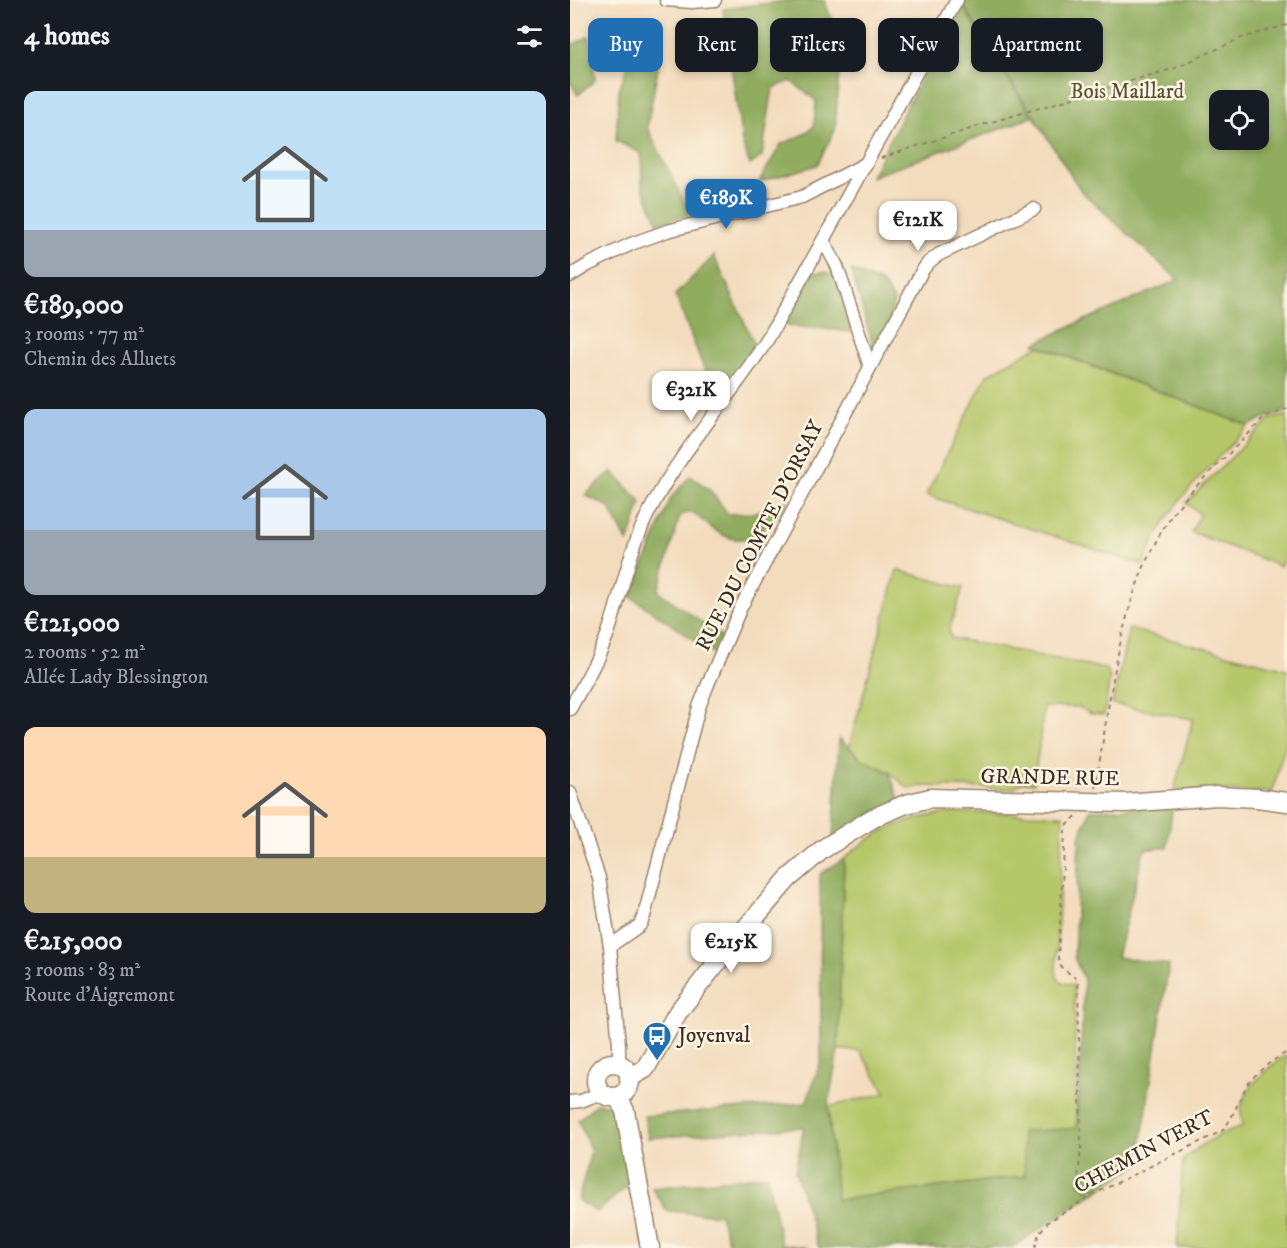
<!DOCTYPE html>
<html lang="en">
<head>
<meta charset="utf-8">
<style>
	body { margin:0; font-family:"IM FELL DW Pica",serif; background:#20242c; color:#f1f3f6; height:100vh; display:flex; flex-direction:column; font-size:22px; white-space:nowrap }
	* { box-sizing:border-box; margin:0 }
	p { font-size:20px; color:#9ea1a6 }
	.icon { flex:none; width:33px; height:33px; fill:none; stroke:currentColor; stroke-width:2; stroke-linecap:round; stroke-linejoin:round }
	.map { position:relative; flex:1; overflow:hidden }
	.drawer { display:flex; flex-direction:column; background:#171b24; width:570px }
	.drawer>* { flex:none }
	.hud { position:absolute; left:18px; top:18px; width:570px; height:54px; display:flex; gap:12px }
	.buttons { position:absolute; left:639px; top:90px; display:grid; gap:12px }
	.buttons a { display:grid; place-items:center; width:60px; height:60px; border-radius:12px; background:#171b24; box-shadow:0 3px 9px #0003; font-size:30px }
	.price { position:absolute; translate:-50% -51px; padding:0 14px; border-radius:12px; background:#fff; color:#222; font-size:20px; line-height:39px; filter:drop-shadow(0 2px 3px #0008) }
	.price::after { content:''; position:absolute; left:50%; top:36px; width:18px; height:14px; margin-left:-9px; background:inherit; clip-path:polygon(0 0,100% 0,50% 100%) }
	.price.current { background:#1f6fb2; color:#fff }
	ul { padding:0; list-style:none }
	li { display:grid; align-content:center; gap:12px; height:318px; padding:0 24px }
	li span { display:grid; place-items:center; height:186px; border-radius:12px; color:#555 }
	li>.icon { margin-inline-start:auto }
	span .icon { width:108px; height:108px; fill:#fffc; stroke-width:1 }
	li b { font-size:26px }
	h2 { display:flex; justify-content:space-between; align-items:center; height:72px; padding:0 24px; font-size:26px }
	.tag { padding:0 21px; border-radius:12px; background:#171b24; box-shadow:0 3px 9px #0003; font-size:21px; line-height:54px }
	.tag.current { background:#1f6fb2; color:#fff }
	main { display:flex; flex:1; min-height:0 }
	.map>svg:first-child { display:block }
</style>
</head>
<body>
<main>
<section class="drawer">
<h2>4 homes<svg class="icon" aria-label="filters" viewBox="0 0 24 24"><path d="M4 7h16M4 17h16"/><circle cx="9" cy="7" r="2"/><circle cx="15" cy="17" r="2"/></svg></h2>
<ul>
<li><span style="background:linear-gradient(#bfe0f5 75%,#9aa5b1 0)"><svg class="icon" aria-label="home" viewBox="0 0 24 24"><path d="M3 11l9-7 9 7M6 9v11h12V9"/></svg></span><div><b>€189,000</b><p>3 rooms · 77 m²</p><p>Chemin des Alluets</p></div></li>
<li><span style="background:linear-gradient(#a9c7e8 65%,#9aa5b1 0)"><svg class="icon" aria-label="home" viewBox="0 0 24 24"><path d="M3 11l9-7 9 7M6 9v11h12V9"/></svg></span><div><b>€121,000</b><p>2 rooms · 52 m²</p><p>Allée Lady Blessington</p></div></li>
<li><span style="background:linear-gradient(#ffd9b3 70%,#c2b280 0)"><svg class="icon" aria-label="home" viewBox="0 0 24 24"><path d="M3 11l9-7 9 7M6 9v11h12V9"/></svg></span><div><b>€215,000</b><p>3 rooms · 83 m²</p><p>Route d’Aigremont</p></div></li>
</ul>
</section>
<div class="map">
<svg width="717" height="1248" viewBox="0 0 717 1248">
	<rect width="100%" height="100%" fill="#fcf5e5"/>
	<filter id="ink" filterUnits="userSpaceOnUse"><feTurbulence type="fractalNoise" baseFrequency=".0167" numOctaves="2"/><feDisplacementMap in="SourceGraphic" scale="12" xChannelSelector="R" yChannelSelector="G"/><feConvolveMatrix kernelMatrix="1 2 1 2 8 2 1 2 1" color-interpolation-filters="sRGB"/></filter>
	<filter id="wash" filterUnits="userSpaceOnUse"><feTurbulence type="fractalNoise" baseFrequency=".008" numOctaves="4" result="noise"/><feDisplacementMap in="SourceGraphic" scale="24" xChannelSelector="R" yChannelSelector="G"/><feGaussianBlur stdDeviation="1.35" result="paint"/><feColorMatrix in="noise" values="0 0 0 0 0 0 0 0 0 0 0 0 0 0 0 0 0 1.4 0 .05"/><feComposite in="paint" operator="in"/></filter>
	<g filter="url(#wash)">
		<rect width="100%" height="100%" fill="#f3dcbd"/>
		<!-- green -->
		<g fill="#b6c76a" stroke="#787844" stroke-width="1.5">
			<path d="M468,346L679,426C638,469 594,508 573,565L356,495L417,375Z"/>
			<polygon points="717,415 717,555 710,566 621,532 630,514 616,503 700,419"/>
			<polygon points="327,570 393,588 379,631 381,638 536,669 540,677 534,715 521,714 509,707 474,707 464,783 453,782 442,789 351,786 339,789 319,772 292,759 279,747"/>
			<polygon points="559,629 717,669 717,739 702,792 604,791 623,719 542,704"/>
			<path d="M386,812L493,815L486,970L487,978L494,983L504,985L507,1128L455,1176L267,1200L258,1107L316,1093L290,1051L268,1050L274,859C307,827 342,817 386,812Z"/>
			<path d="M717,1055V1248H607L613,1160C630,1145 651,1132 673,1126C672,1121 671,1116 671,1112C671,1090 700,1065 717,1055Z"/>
		</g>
		<!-- forest -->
		<g fill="#90ac5e" stroke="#666b3e" stroke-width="1.5" fill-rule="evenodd">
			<polygon points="223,0 254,0 271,42 265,130 247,165 189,182 211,144 231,136 244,126 246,101 221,81 203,88 192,156 180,165 172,142 153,9"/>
			<path d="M390,0H717V411L694,418L679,426L465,344L492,330L608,280L511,191ZM650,100H688V140H650Z"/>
			<polygon points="390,2 462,117 301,177"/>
			<polygon points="19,36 22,46 25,80 8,95 0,82 0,46"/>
			<polygon points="79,56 89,63 77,127 120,214 88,223 72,185 71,153 46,141 49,89 59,62"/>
			<polygon points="144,256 184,343 148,404 105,295"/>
			<polygon points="281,270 312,283 324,301 318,328 305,353"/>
			<polygon points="256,272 266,277 281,332 213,325 243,273"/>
			<polygon points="42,471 71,502 58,543 39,507 15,495"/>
			<path d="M120,476L140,490L158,514L183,513L218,501C202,521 182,550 153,535C142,530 132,519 122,512L110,515L88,591L156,640L146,655L61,597L101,498Z"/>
			<polygon points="269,738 292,759 319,772 331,804 263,839"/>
			<polygon points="603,806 597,847 574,850 547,957 599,965 568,1164 443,1247 249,1248 225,1171 234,1127 78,1138 74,1116 236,1103 251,1061 250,874 274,859 268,1050 258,1107 267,1200 455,1176 452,1132 507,1128 514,980 504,957 509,839 520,810"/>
			<polygon points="27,1103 51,1105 66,1179 27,1212 8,1201 21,1151 8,1120"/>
			<polygon points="197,1175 211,1244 239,1248 160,1248 150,1215 97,1211 82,1188"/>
		</g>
	</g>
	<g filter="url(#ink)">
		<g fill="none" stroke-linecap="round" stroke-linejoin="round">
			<!-- street casing -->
			<g stroke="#97836e" stroke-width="15">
				<g id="street">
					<polyline points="96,0 122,2 145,0"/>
					<polyline points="253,240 267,266 300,367"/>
					<polyline points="0,276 18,265 61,244 97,231 232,197 297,163"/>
					<path d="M0,709C14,683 31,655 40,627C53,588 60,547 80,510C112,448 162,396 199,337L387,0"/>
					<polyline points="0,792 29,878 40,946 49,1045 49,1065"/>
					<polyline points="40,946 70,925 74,916 129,707 138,684 171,607 352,271 358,263 368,255 464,209"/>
					<polyline points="0,1102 11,1101 31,1093"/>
				</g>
			</g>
			<!-- secondary casing -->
			<g stroke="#97836e" stroke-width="21">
				<g id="secondary">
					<circle cx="43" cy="1080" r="17"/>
					<polyline points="59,1078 75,1069 108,1012 156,951 218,879 253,849 303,818 336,804 360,798 555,803 647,796 687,798 717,802"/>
					<polyline points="48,1097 55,1111 80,1248"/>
				</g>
			</g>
			<!-- path -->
			<g stroke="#97836e" stroke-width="2" stroke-dasharray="4.5 4.5" stroke-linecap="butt">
				<polyline points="311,158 415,124 605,68 674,37 717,25"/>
				<path d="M525,788C542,696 548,591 604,512C627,482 657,457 683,429L694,418L717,409"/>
				<polyline points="506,816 496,827 495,832 488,958 491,967 508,980 511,1147 507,1190 508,1195 515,1198 522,1195"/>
				<path d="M522,1195L652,1131C663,1118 667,1104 675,1089C685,1072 700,1062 717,1052"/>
				<polyline points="465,1248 469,1233 478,1222 517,1198"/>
			</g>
			<!-- street -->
			<use href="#street" stroke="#fff" stroke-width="12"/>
			<!-- secondary -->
			<use href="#secondary" stroke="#fff" stroke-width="18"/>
		</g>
	</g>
	<!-- icons -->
	<defs>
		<g id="bus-pin" transform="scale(1.5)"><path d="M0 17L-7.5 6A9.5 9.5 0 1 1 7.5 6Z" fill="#1f6fb2" stroke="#fcf5e5"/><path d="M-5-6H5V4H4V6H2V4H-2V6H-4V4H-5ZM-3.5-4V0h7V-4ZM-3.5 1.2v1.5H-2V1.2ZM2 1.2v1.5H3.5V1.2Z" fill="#fff"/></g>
	</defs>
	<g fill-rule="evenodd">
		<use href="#bus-pin" x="87" y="1036"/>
	</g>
	<g text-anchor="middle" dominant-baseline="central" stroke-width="5" stroke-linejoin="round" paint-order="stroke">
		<!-- park labels -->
		<g font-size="21" fill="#5a5131" stroke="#fcf5e5">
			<text x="557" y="92">Bois Maillard</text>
		</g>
		<!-- street labels -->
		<g font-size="21" fill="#3b2a1e" stroke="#fcf5e5">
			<text transform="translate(190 536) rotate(-63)">RUE DU COMTE D'ORSAY</text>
			<text transform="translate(480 778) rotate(1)">GRANDE RUE</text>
			<text transform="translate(574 1152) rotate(-28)">CHEMIN VERT</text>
		</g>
		<!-- poi labels -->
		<g font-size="21" fill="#3b2a1e" stroke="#fcf5e5" text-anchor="start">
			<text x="108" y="1036">Joyenval</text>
		</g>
	</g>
</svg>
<div class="buttons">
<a><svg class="icon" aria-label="locate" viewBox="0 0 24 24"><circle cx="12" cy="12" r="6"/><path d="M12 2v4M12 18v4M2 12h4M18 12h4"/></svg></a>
</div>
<b class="price current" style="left:156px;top:230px">€189K</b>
<b class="price" style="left:348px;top:252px">€121K</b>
<b class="price" style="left:121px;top:422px">€321K</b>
<b class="price" style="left:161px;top:974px">€215K</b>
<div class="hud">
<a class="tag current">Buy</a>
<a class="tag">Rent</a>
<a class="tag">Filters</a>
<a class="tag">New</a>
<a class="tag">Apartment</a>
</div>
</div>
</main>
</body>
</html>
